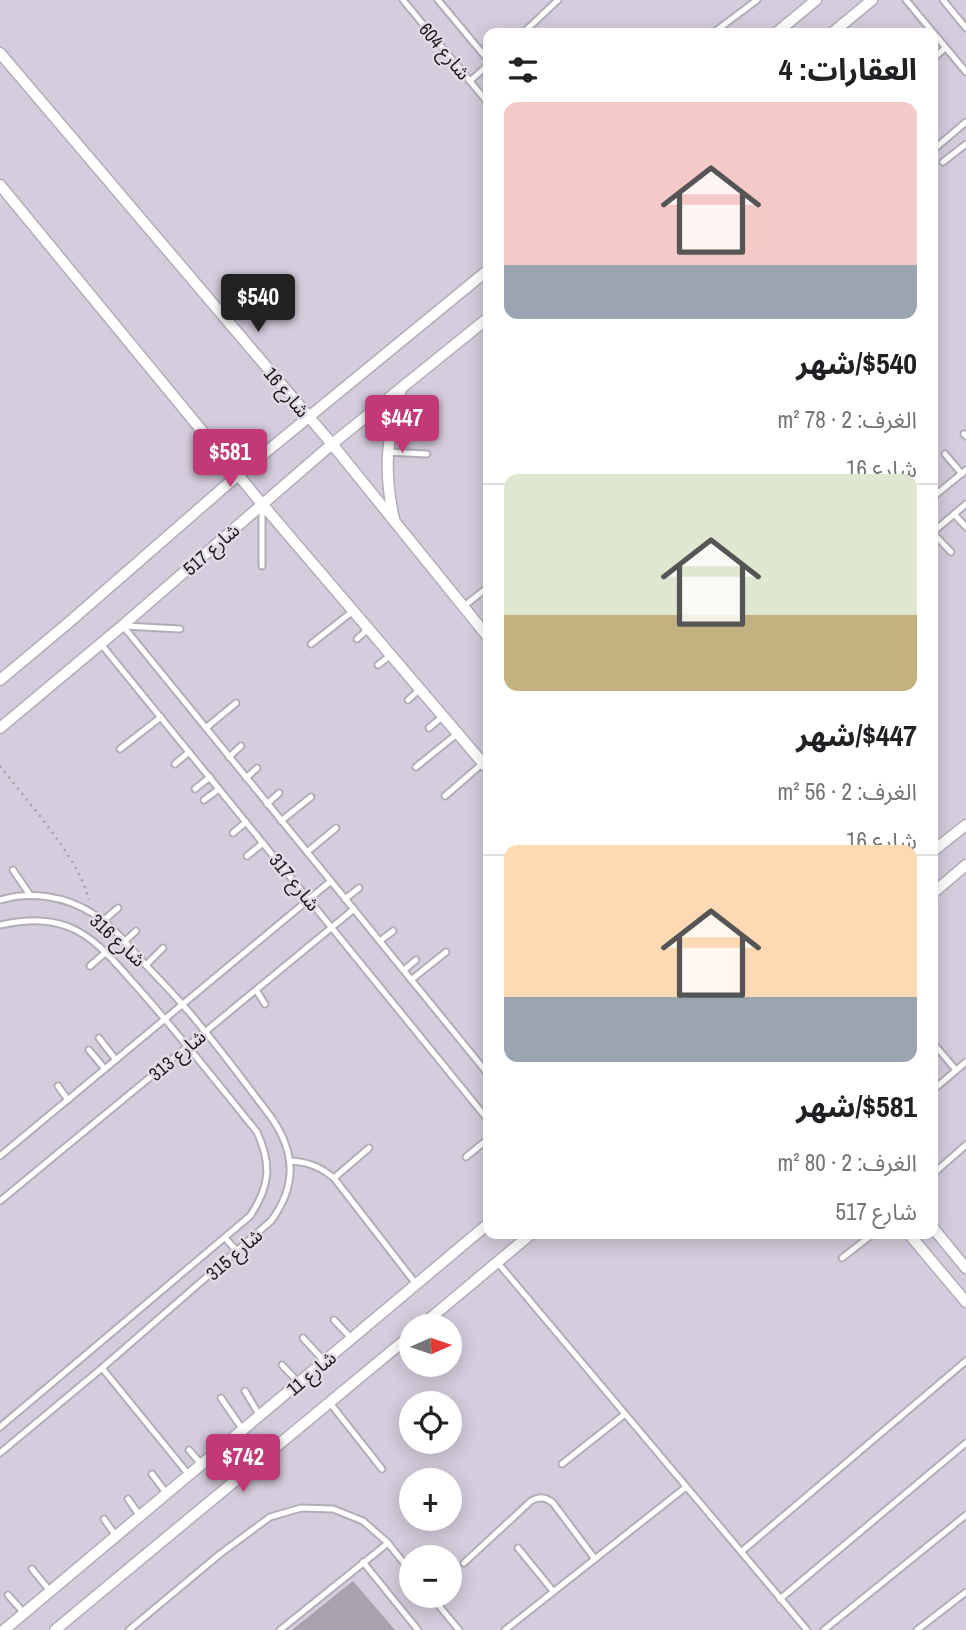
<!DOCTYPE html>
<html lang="ar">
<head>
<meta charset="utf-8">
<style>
	body { margin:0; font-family:"Archivo Narrow","Noto Sans Arabic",sans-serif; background:#f6f6f6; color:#202124; direction:rtl; height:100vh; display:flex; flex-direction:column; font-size:26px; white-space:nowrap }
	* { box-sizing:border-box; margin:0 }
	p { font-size:23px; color:#757577 }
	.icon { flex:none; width:38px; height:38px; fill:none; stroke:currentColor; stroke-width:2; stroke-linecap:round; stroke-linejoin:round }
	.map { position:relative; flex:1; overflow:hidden; direction:ltr }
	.panel { position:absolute; left:483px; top:28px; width:455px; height:1211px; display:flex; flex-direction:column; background:#fff; border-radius:14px; box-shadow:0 4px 18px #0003; direction:rtl }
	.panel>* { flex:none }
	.needle { width:46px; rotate:87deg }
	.controls { position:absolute; left:399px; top:1314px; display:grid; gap:14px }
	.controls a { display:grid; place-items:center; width:63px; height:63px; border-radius:50%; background:#fff; box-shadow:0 4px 18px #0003; font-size:35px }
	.price { position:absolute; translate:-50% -60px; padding:0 16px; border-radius:7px; background:#c13977; color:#fff; font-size:23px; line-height:46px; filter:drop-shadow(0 2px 4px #0008) }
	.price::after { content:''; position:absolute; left:50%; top:42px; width:21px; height:16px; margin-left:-10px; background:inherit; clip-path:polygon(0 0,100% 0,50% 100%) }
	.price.active { background:#222; color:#fff }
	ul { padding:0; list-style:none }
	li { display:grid; align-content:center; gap:14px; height:371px; padding:0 21px }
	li+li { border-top:2px solid #e0e0e0 }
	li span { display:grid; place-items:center; height:217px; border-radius:14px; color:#555 }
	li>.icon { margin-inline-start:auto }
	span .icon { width:126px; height:126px; fill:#fffc; stroke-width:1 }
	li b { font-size:30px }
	h2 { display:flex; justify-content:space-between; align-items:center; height:84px; padding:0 21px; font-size:30px }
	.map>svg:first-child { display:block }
</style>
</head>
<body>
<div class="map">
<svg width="966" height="1630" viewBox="0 0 966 1630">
	<rect width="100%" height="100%" fill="#e1dbe6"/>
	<!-- built -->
	<path fill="#d5ccdd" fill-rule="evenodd" d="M0,0H966V1630H0ZM488,33H933V1234H488ZM411,1326H450V1365H411ZM411,1404H450V1442H411ZM411,1480H450V1519H411ZM411,1558H450V1596H411Z"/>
	<!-- building -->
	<polygon fill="#a7a2ac" points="353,1581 395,1630 292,1630"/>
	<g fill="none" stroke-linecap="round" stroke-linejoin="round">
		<!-- service casing -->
		<g stroke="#b2adb7" stroke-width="9">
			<g id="service">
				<polyline points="403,0 488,103"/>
				<polyline points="438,0 488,60"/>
				<polyline points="906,0 966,72"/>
				<polyline points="943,0 966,28"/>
				<polyline points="523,33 558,0"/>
				<polyline points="713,33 757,0"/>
				<polyline points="933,59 945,48"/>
				<polyline points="470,81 488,65"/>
				<polyline points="933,150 966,122"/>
				<polyline points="943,162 966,144"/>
				<polyline points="964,434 966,436"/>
				<polyline points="387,452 427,454"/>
				<polyline points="945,454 962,474"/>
				<polyline points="933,497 966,470"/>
				<polyline points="954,514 966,527"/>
				<polyline points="933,532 966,504"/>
				<polyline points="933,533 951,552"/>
				<polyline points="262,566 262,508"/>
				<polyline points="463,607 488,587"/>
				<polyline points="123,626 488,1074"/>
				<polyline points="125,626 180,629"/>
				<polyline points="357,639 368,629"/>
				<polyline points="101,644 488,1120"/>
				<polyline points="311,644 353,611"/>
				<polyline points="378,665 391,655"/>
				<polyline points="408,700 420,689"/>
				<polyline points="206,728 236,703"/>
				<polyline points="429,728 443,716"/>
				<polyline points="120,749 161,717"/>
				<polyline points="229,757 241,746"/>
				<polyline points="175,764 189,752"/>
				<polyline points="416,767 458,733"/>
				<polyline points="246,778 257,768"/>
				<polyline points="195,789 210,777"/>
				<polyline points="445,796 483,763"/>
				<polyline points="204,800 219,789"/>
				<polyline points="267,804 279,793"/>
				<polyline points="281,821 311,797"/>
				<polyline points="233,833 246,822"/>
				<polyline points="307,852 336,828"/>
				<polyline points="247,856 263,843"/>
				<polyline points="13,870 30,895"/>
				<polyline points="345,899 359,888"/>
				<path d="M0,900C31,891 65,896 92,913C112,925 127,944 142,961C155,975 169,989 182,1004C214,1040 242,1079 271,1117C296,1153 297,1186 271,1221L102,1368L0,1453"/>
				<polyline points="103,921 118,908"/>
				<path d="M0,925C24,920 45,918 69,927C97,938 117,965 137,987C179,1034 218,1084 257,1132C272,1165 270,1186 250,1216L0,1427"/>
				<polyline points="380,941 393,931"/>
				<polyline points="124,942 136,931"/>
				<polyline points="146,965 163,948"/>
				<polyline points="90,966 105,953"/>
				<polyline points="404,970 416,960"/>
				<polyline points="411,980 446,952"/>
				<polyline points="256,990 265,1004"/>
				<polyline points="99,1038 116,1060"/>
				<polyline points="933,1043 956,1070"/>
				<polyline points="89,1050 105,1069"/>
				<polyline points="58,1086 68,1100"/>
				<polyline points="933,1090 966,1062"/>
				<polyline points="0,1156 331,881"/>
				<polyline points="466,1157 488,1139"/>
				<path d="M290,1161C309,1162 320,1167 334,1178L416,1284"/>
				<polyline points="933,1174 966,1145"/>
				<polyline points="334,1178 369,1148"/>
				<polyline points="0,1201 354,909"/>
				<polyline points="225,1238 237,1251"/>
				<polyline points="842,1258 873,1234"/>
				<polyline points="498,1263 807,1630"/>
				<polyline points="334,1320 352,1339"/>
				<polyline points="303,1338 325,1362"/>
				<polyline points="282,1365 299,1383"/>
				<polyline points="102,1368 189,1475"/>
				<polyline points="245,1391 260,1416"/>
				<polyline points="221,1398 243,1430"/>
				<polyline points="330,1403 382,1469"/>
				<polyline points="189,1450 202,1465"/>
				<polyline points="562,1464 625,1414"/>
				<polyline points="152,1474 167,1494"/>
				<polyline points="128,1499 140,1516"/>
				<polyline points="104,1519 116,1536"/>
				<polyline points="518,1548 553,1591"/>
				<polyline points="741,1552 966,1361"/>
				<polyline points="363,1562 418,1630"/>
				<path d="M464,1563L531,1501C539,1496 546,1497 553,1503L595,1559"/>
				<polyline points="32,1569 50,1591"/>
				<polyline points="8,1595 24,1613"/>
				<polyline points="431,1596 459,1630"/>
				<polyline points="780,1599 966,1443"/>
				<polyline points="129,1630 220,1554 270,1517 301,1508 333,1509 363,1521 388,1543 411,1572"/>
				<polyline points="280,1630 388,1543"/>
				<polyline points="505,1630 686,1487"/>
				<polyline points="824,1630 966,1515"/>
				<polyline points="917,1630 966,1592"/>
			</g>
		</g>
		<!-- minor casing -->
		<g stroke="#b2adb7" stroke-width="13">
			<g id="minor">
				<polyline points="776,33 816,0"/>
				<polyline points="832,33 872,0"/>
				<polyline points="0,53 332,444 488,637"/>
				<polyline points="0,185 262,504 488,769"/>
				<path d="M394,519C383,470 387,436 401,389"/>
				<polyline points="0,680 67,624 238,475 488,270"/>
				<polyline points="0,728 122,626 332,444 488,318"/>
				<polyline points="933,851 966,825"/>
				<polyline points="933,893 966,865"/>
				<polyline points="933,1228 966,1268"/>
				<polyline points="909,1234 966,1302"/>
				<polyline points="421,1326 531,1234"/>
				<polyline points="4,1630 488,1224"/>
				<polyline points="55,1630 411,1335"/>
			</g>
		</g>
		<!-- path -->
		<path stroke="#a5a0a9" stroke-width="2.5" stroke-dasharray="2 5" stroke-linecap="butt" d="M0,766C28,803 78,856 89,900"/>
		<!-- service -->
		<use href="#service" stroke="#fff" stroke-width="5"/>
		<!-- minor -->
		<use href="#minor" stroke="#fff" stroke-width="10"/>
	</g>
	<g text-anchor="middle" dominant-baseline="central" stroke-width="5" stroke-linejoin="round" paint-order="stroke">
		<!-- street labels -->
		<g font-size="19" fill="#1c1a1e" stroke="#e1dbe6">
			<text transform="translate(445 51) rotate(50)">شارع 604</text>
			<text transform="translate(287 392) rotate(50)">شارع 16</text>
			<text transform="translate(211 549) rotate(-41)">شارع 517</text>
			<text transform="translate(295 882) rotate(51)">شارع 317</text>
			<text transform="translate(118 940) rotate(43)">شارع 316</text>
			<text transform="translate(177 1055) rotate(-40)">شارع 313</text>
			<text transform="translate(234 1254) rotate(-41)">شارع 315</text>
			<text transform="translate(311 1373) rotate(-40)">شارع 11</text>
		</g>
	</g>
</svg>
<div class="controls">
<a><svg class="needle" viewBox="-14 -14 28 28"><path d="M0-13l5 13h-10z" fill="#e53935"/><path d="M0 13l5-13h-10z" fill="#757577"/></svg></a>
<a><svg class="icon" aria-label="locate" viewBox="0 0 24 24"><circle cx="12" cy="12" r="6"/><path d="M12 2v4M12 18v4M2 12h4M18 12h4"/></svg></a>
<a>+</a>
<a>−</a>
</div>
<b class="price active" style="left:258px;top:334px">$540</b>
<b class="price" style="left:402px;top:455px">$447</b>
<b class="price" style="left:230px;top:489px">$581</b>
<b class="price" style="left:243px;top:1494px">$742</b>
<section class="panel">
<h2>العقارات: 4<svg class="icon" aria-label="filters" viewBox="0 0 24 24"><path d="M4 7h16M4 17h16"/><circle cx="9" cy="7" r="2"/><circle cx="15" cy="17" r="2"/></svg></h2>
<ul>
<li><span style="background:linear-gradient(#f6c9c9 75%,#9aa5b1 0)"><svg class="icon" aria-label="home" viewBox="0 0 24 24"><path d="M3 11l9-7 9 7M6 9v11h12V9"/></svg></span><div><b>$540/شهر</b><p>الغرف: 2 · 78 m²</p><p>شارع 16</p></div></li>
<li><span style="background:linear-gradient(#dfe7d0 65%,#c2b280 0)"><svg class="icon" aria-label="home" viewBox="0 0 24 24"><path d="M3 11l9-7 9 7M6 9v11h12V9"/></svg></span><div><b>$447/شهر</b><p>الغرف: 2 · 56 m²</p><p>شارع 16</p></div></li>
<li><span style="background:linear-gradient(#ffd9b3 70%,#9aa5b1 0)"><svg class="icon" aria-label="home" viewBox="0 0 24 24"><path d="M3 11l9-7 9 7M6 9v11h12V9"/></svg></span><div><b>$581/شهر</b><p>الغرف: 2 · 80 m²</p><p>شارع 517</p></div></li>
</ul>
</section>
</div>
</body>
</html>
